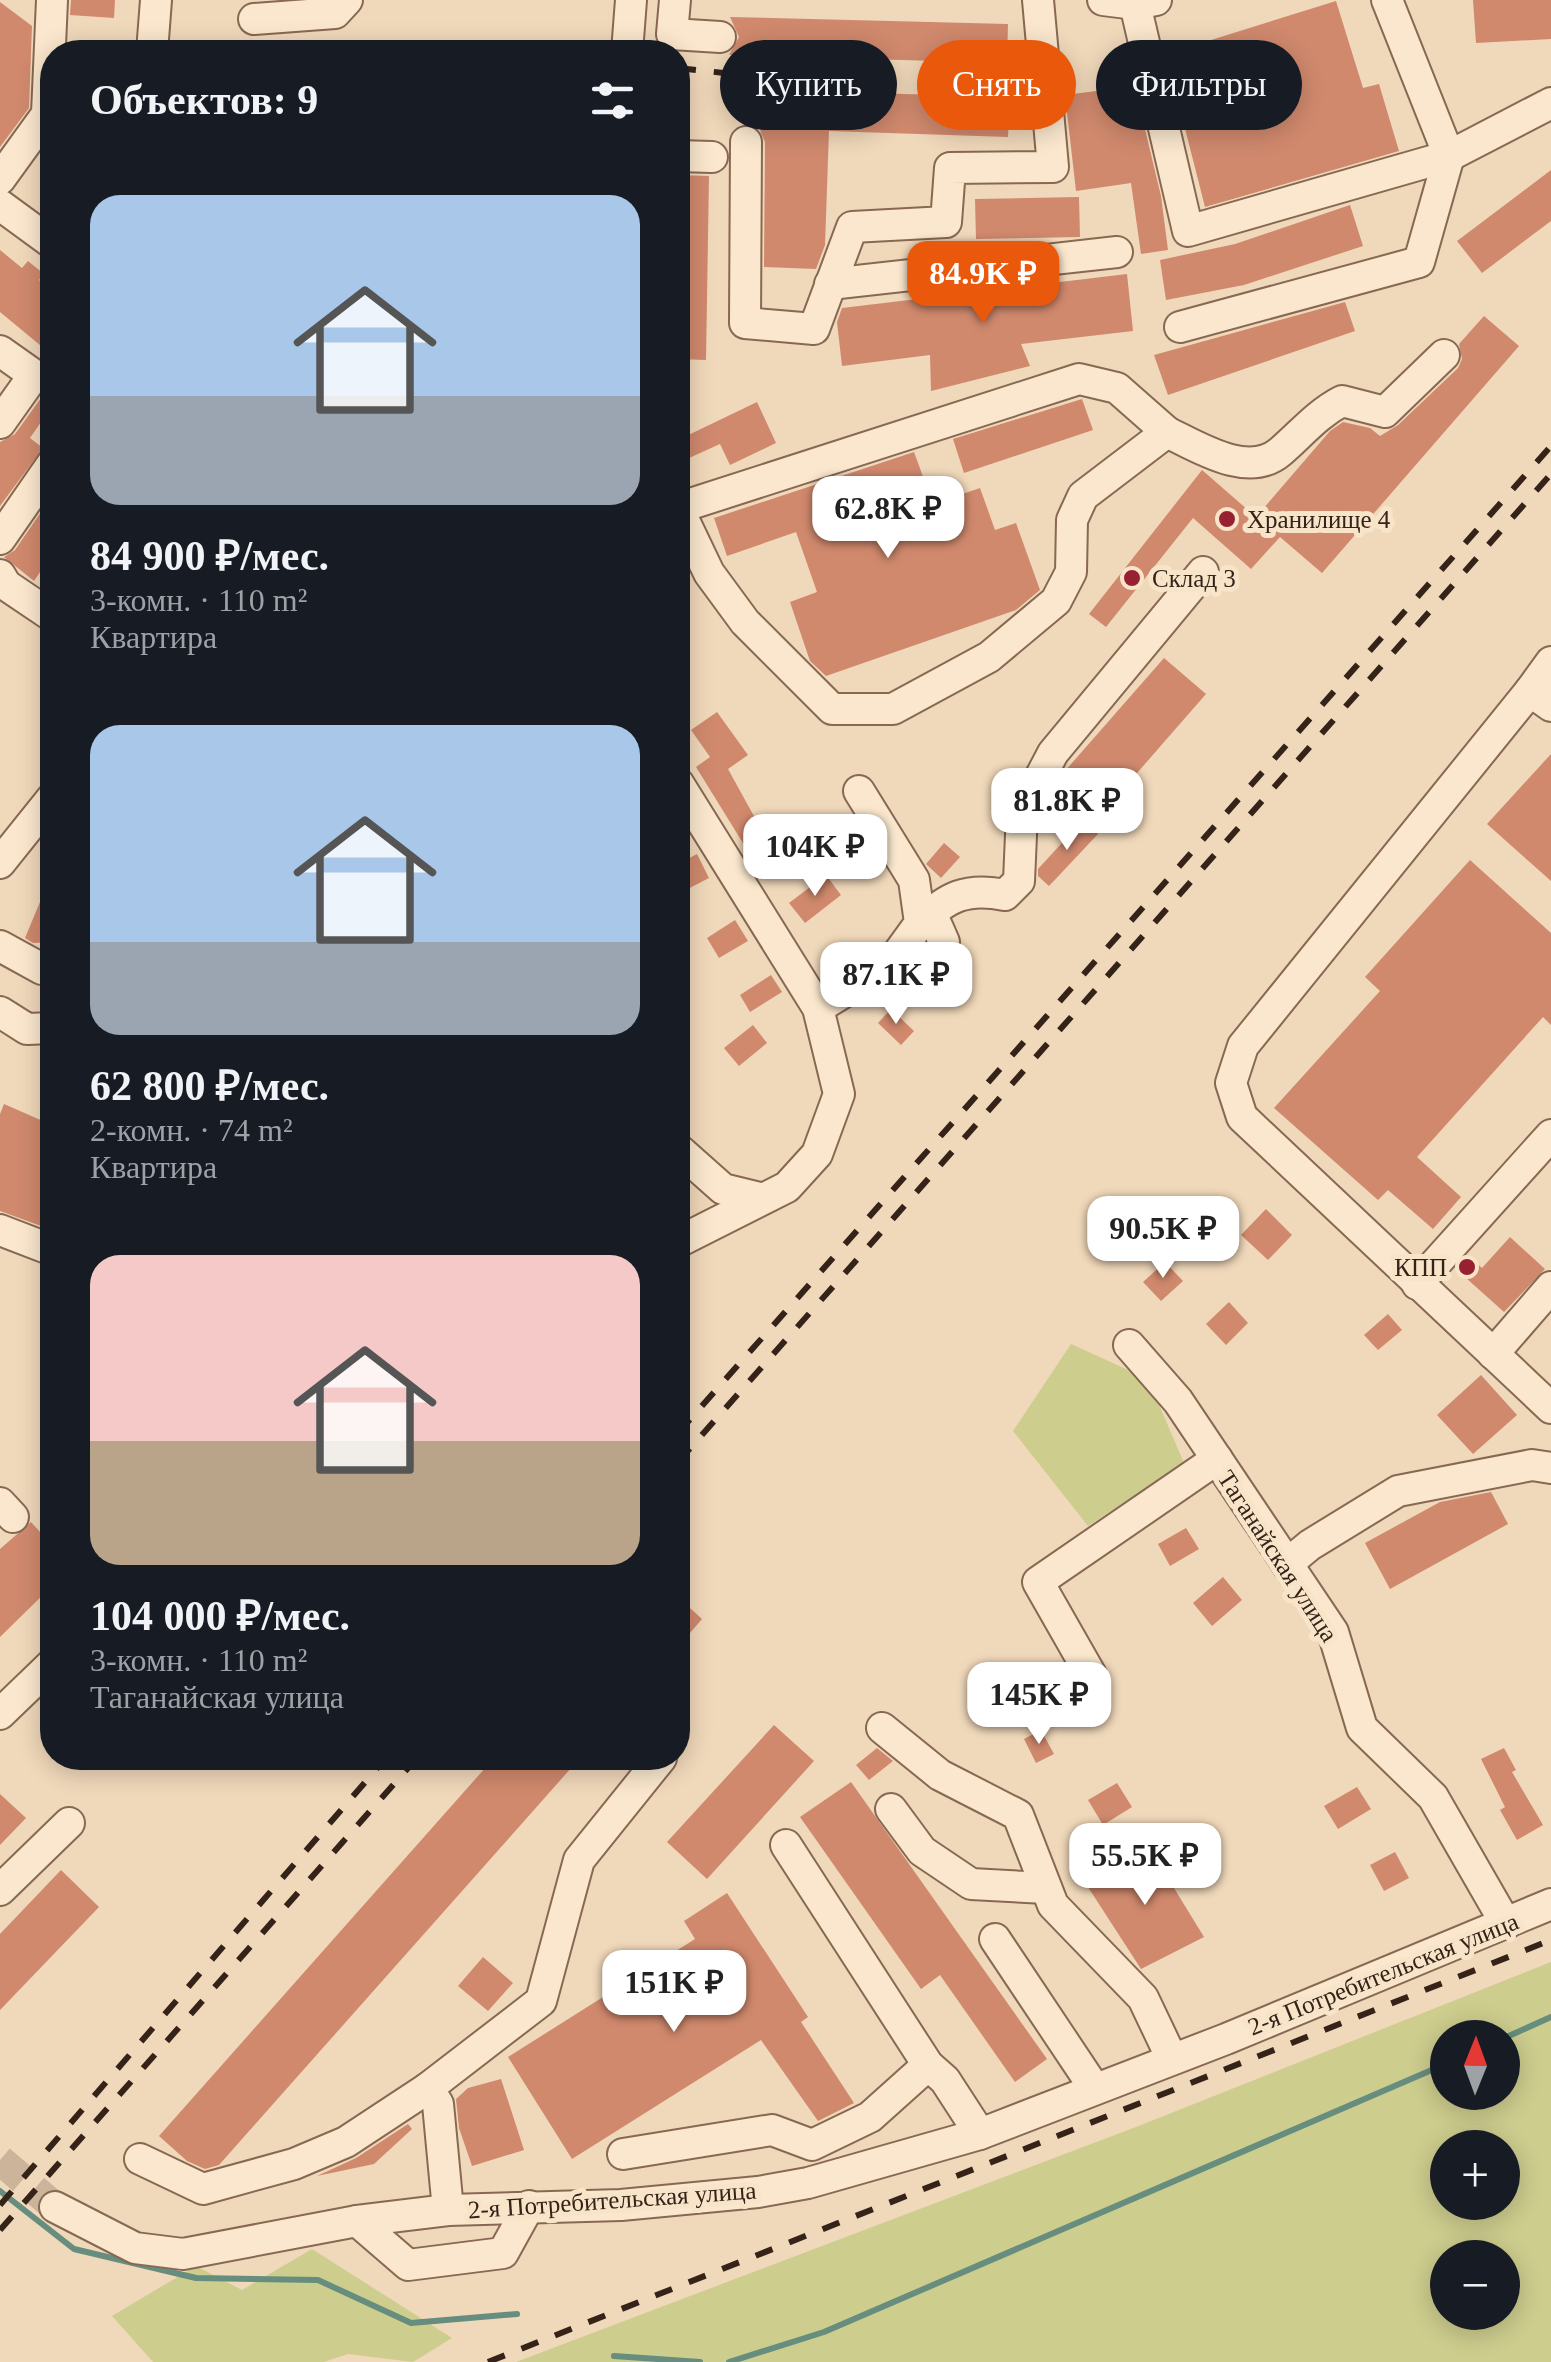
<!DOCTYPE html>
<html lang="ru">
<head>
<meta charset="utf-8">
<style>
	body { margin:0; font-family:Georgia,serif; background:#20242c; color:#f1f3f6; height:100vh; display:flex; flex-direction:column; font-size:38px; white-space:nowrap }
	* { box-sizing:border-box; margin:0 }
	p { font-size:32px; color:#9ea1a6 }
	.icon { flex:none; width:55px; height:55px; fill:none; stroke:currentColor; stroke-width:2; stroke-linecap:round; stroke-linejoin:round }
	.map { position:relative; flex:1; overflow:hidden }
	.panel { position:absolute; left:40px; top:40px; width:650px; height:1730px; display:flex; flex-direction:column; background:#171b24; border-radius:40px; box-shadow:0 5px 25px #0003 }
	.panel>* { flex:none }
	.banner { position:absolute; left:720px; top:40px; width:680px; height:90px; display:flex; gap:20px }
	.needle { width:65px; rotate:1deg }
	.controls { position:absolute; left:1430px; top:2020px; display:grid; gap:20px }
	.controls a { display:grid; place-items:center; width:90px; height:90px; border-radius:50%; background:#171b24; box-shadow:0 5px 25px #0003; font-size:50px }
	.price { position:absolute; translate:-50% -85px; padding:0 22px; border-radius:20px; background:#fff; color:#222; font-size:32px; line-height:65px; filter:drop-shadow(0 2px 5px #0008) }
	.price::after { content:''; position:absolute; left:50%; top:60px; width:30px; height:22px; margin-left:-15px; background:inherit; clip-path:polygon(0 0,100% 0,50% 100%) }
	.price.active { background:#ea580c; color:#fff }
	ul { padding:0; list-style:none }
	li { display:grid; align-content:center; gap:20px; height:530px; padding:0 50px }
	li span { display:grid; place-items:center; height:310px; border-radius:30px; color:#555 }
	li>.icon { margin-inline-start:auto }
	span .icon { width:180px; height:180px; fill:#fffc; stroke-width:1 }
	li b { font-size:42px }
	h2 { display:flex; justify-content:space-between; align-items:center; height:120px; padding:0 50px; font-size:42px }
	.tag { padding:0 35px; border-radius:45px; background:#171b24; box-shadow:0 5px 25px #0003; font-size:35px; line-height:90px }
	.tag.active { background:#ea580c; color:#fff }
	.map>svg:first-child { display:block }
</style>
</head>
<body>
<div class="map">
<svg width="1551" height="2362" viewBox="0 0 1551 2362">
	<rect width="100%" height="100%" fill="#f0d8ba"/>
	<!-- green -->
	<g fill="#cdcd8e" fill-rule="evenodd">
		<polygon points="1071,1344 1148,1379 1184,1463 1088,1526 1013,1431"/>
		<path d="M1551,1962V2362H516L1136,2127ZM1448,2038H1502V2092H1448ZM1448,2148H1502V2202H1448ZM1448,2258H1502V2312H1448Z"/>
		<polygon points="312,2249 452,2338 413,2362 348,2354 324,2362 153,2362 112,2316 196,2266 242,2290"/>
	</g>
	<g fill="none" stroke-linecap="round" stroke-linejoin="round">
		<!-- stream -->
		<g stroke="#668d7e" stroke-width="6">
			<polyline points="1502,2039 1551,2017"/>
			<polyline points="0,2191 74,2249 196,2278 318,2280 411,2323 517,2314"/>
			<polyline points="614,2356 700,2362"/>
			<polyline points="729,2362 824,2332 1448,2063"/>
		</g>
	</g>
	<!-- building -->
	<g fill="#d0896d">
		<polygon points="71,0 115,0 114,18 70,15"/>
		<polygon points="1473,0 1551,0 1551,39 1476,43"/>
		<polygon points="1336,1 1363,88 1379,84 1399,151 1205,207 1166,54"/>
		<polygon points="0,2 32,26 29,108 0,147"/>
		<polygon points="730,17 1008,24 1007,63 729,55 739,37"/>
		<polygon points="1104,90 1105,97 1136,92 1161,196 1168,250 1141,254 1131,183 1076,191 1065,95"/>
		<polygon points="834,92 1010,97 1008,137 829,131 825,245 816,269 764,267 765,142 760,130 761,94 834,96"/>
		<polygon points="1551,170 1551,221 1482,273 1457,241"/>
		<polygon points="678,175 709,176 706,360 678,359"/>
		<polygon points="1079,197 1080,237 976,239 975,199"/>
		<polygon points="1350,205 1363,246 1244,285 1166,300 1160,260 1235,244"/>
		<polygon points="0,250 22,268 28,261 44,274 39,280 52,291 52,355 0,312"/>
		<polygon points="1127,274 1133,331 1021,344 1030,366 931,391 930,355 842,366 837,322 842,308"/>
		<polygon points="1345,302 1355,331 1168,395 1154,355"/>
		<polygon points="1484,316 1519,346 1322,573 1280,537 1251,569 1193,518 1106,627 1089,614 1202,470 1256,517 1330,431 1343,422 1370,428 1380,436 1398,425 1458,368 1462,359 1459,344"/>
		<polygon points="41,398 52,406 30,438 43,448 0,506 0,442 15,434"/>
		<polygon points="1082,399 1093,430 964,473 953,439"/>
		<polygon points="757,402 776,443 730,465 720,444 678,463 678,440"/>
		<polygon points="914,452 933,504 980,488 995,530 1016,523 1040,590 1016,610 826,676 810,661 790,602 817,592 796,532 727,556 714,518"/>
		<polygon points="52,496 52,554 34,581 4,557 15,550"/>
		<polygon points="1164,658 1206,694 1096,820 1057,785 1065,771"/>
		<polygon points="717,712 748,755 728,769 765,836 746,848 696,767 710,757 691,730"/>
		<polygon points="1551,754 1551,881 1487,824"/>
		<polygon points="1083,820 1098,834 1049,886 1038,876 1038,869"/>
		<polygon points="944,843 960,857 941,878 926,864"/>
		<polygon points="697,854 709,878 678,894 678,864"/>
		<polygon points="1470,860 1551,933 1551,1025 1543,1017 1417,1157 1461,1197 1433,1229 1388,1190 1378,1200 1274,1108 1380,991 1365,977"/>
		<polygon points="52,873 52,942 33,943 25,938"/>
		<polygon points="826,875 841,895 805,923 789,903"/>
		<polygon points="735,920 748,941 719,958 707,938"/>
		<polygon points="771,975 782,992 750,1012 740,995"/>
		<polygon points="891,1009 914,1031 901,1045 878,1023"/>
		<polygon points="753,1025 767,1043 739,1066 724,1048"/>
		<polygon points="4,1104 52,1125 52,1230 0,1211 0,1114"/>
		<polygon points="1266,1209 1292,1235 1268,1260 1241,1235"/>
		<polygon points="1510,1237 1545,1269 1504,1312 1456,1269 1468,1255 1482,1268"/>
		<polygon points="1165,1262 1183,1281 1161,1301 1143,1282"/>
		<polygon points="1229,1302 1248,1323 1226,1345 1206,1324"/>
		<polygon points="1388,1314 1402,1330 1378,1350 1364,1335"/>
		<polygon points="1481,1375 1517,1415 1473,1454 1437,1415"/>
		<polygon points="1491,1492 1508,1524 1390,1589 1365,1543 1440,1502"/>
		<polygon points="31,1522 52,1545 52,1586 0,1637 0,1549"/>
		<polygon points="1186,1528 1199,1549 1170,1566 1158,1544"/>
		<polygon points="1223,1577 1242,1600 1212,1626 1193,1603"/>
		<polygon points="678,1597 702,1619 678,1647"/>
		<polygon points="774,1725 814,1761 707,1879 667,1842"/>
		<polygon points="1041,1730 1054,1754 1036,1763 1024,1739"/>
		<polygon points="877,1748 893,1761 869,1780 856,1765"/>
		<polygon points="1504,1748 1516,1770 1512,1772 1543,1825 1517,1840 1500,1810 1505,1807 1481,1759"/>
		<polygon points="494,1758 580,1758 219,2165 205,2169 187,2161 159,2136"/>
		<polygon points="851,1782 1047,2059 1015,2082 940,1975 921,1989 800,1817"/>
		<polygon points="1117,1783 1132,1807 1103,1825 1088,1800"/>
		<polygon points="1357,1787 1371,1809 1338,1829 1324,1806"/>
		<polygon points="0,1794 26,1818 0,1845"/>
		<polygon points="1147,1844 1204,1937 1141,1969 1086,1884"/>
		<polygon points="1395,1852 1409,1878 1384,1891 1370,1865"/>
		<polygon points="61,1870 99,1907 0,2010 0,1934"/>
		<polygon points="727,1893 808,2017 801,2022 854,2103 818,2121 761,2040 572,2159 508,2057 695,1939 684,1921"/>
		<polygon points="483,1957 513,1983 488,2011 458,1986"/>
		<polygon points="501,2079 524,2150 472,2166 459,2128 456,2099 468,2088"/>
		<polygon points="408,2124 412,2129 374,2164 317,2176 356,2158"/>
	</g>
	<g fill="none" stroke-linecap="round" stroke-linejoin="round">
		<!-- minor-tunnel -->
		<polyline stroke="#cbb49a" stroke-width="30" stroke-dasharray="30 15" stroke-linecap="butt" points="0,2160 55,2207"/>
		<!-- minor casing -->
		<g stroke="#876853" stroke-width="34">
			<g id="minor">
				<polyline points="675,0 672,34 720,37"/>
				<polyline points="1103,0 1135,4 1156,0"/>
				<polyline points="1135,4 1188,231 1449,156 1551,103"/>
				<polyline points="254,19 335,13 347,0"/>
				<polyline points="152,52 156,0"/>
				<polyline points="627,52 631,0"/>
				<polyline points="746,142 745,323 814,329 852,227 946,222 950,168 1053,167 1038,0"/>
				<polyline points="678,156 712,157"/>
				<polyline points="0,179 47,114 52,0"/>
				<polyline points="0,205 52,243"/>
				<polyline points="830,284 1117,252"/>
				<polyline points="1180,327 1419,262 1449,156 1387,0"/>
				<polyline points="0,351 34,375 0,423"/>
				<path d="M678,508L709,573L745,622L832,709H893L989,657L1056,601L1071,572L1072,520L1083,496L1167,432C1198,447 1248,479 1280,452C1301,434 1317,414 1342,401L1385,412L1444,355"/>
				<polyline points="678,508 1079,379 1117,388 1167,432"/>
				<polyline points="0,539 52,464"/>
				<polyline points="0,575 6,585 52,616"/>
				<polyline points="1551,662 1530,691 1551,706"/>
				<polyline points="1530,691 1243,1046 1231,1083 1242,1117 1551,1408"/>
				<polyline points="678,783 818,1008 839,1094 817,1154 787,1187 678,1242"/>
				<polyline points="0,863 52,798"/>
				<path d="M920,923C947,897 966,887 1005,895L1019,881L1022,812L1053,753L1203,572"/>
				<polyline points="0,946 42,969 52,968"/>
				<polyline points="891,963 921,960 941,953 944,942 937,926 920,923"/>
				<polyline points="818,1008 891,963 920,923 914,880 859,791"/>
				<polyline points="0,1012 27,1029 52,1028"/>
				<polyline points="678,1149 723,1189 760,1198"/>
				<polyline points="0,1230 52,1250"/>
				<polyline points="1417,1284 1551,1135"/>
				<polyline points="1129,1345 1178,1401 1333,1632 1362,1728 1433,1797 1506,1924"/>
				<polyline points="1493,1354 1551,1287"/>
				<polyline points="0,1503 13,1517"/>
				<polyline points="1287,1564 1310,1545 1398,1491 1532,1465 1551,1468"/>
				<polyline points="1091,1675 1038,1582 1217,1459"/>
				<polyline points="0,1714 52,1664"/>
				<polyline points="882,1728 940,1775 1018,1815 1053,1905 1143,1998 1172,2059"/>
				<polyline points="891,1809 922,1851 971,1884 1046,1888"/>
				<polyline points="786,1845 928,2065 945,2080 980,2134"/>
				<polyline points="0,1890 69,1823"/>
				<polyline points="995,1939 1095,2089"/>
				<polyline points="428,2088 438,2104 448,2210"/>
				<polyline points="623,2154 772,2130 812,2145 870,2117 928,2065"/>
				<polyline points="140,2159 203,2189 294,2164 346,2142 428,2088 541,2001 579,1860 661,1758"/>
				<polyline points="55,2207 135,2248 183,2254 357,2221 448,2210 621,2205 758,2192 808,2183 980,2134 1226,2039 1551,1904"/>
				<polyline points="357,2221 408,2265 503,2253 529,2206"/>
			</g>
		</g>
		<!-- minor -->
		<use href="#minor" stroke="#fae7cd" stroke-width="30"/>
		<!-- rail -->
		<g stroke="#352319" stroke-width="6" stroke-dasharray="18 18" stroke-linecap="butt">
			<polyline points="389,44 511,52"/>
			<polyline points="678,68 724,73"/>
			<polyline points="678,1433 1551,446"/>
			<polyline points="678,1462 1551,474"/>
			<polyline points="0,2205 386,1758"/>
			<polyline points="0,2230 417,1758"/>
			<polyline points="488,2362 1551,1940"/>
		</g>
	</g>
	<!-- markers -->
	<g fill="#982131" stroke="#f7e4c9" stroke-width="4">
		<circle cx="1227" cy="519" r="10"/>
		<circle cx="1132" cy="578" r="10"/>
		<circle cx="1467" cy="1267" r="10"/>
	</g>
	<g text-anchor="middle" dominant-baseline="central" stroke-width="10" stroke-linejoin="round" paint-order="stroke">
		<!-- poi labels -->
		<g font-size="25" fill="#352319" stroke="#f7e4c9" text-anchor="start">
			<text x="1247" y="519">Хранилище 4</text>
			<text x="1152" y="578">Склад 3</text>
			<text x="1447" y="1267" text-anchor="end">КПП</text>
		</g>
		<!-- street labels -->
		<g font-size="25" fill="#352319" stroke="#f7e4c9">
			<text transform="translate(1278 1556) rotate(57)">Таганайская улица</text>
			<text transform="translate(1383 1974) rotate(-22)">2-я Потребительская улица</text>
			<text transform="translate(612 2200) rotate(-4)">2-я Потребительская улица</text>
		</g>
	</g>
</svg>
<div class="controls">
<a><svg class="needle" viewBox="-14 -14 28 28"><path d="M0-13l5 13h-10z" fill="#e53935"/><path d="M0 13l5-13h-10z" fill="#9ea1a6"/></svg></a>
<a>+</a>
<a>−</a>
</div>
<b class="price active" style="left:983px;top:326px">84.9K ₽</b>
<b class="price" style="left:888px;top:561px">62.8K ₽</b>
<b class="price" style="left:1067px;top:853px">81.8K ₽</b>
<b class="price" style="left:815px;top:899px">104K ₽</b>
<b class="price" style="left:896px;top:1027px">87.1K ₽</b>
<b class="price" style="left:1163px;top:1281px">90.5K ₽</b>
<b class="price" style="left:1039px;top:1747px">145K ₽</b>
<b class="price" style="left:1145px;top:1908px">55.5K ₽</b>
<b class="price" style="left:674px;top:2035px">151K ₽</b>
<div class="banner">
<a class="tag">Купить</a>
<a class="tag active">Снять</a>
<a class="tag">Фильтры</a>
</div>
<section class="panel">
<h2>Объектов: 9<svg class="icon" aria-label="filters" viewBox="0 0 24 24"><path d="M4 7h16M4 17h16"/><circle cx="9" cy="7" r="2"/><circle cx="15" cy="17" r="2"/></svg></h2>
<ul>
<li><span style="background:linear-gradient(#a9c7e8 65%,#9aa5b1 0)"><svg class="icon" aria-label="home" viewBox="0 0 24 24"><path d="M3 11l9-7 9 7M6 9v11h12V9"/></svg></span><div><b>84 900 ₽/мес.</b><p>3-комн. · 110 m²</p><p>Квартира</p></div></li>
<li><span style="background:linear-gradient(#a9c7e8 70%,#9aa5b1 0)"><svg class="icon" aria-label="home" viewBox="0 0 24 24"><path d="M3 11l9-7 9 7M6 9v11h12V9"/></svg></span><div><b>62 800 ₽/мес.</b><p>2-комн. · 74 m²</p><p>Квартира</p></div></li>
<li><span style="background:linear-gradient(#f6c9c9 60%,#b9a48a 0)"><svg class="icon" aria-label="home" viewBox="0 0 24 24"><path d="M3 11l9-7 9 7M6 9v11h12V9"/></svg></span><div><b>104 000 ₽/мес.</b><p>3-комн. · 110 m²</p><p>Таганайская улица</p></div></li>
</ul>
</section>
</div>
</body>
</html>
